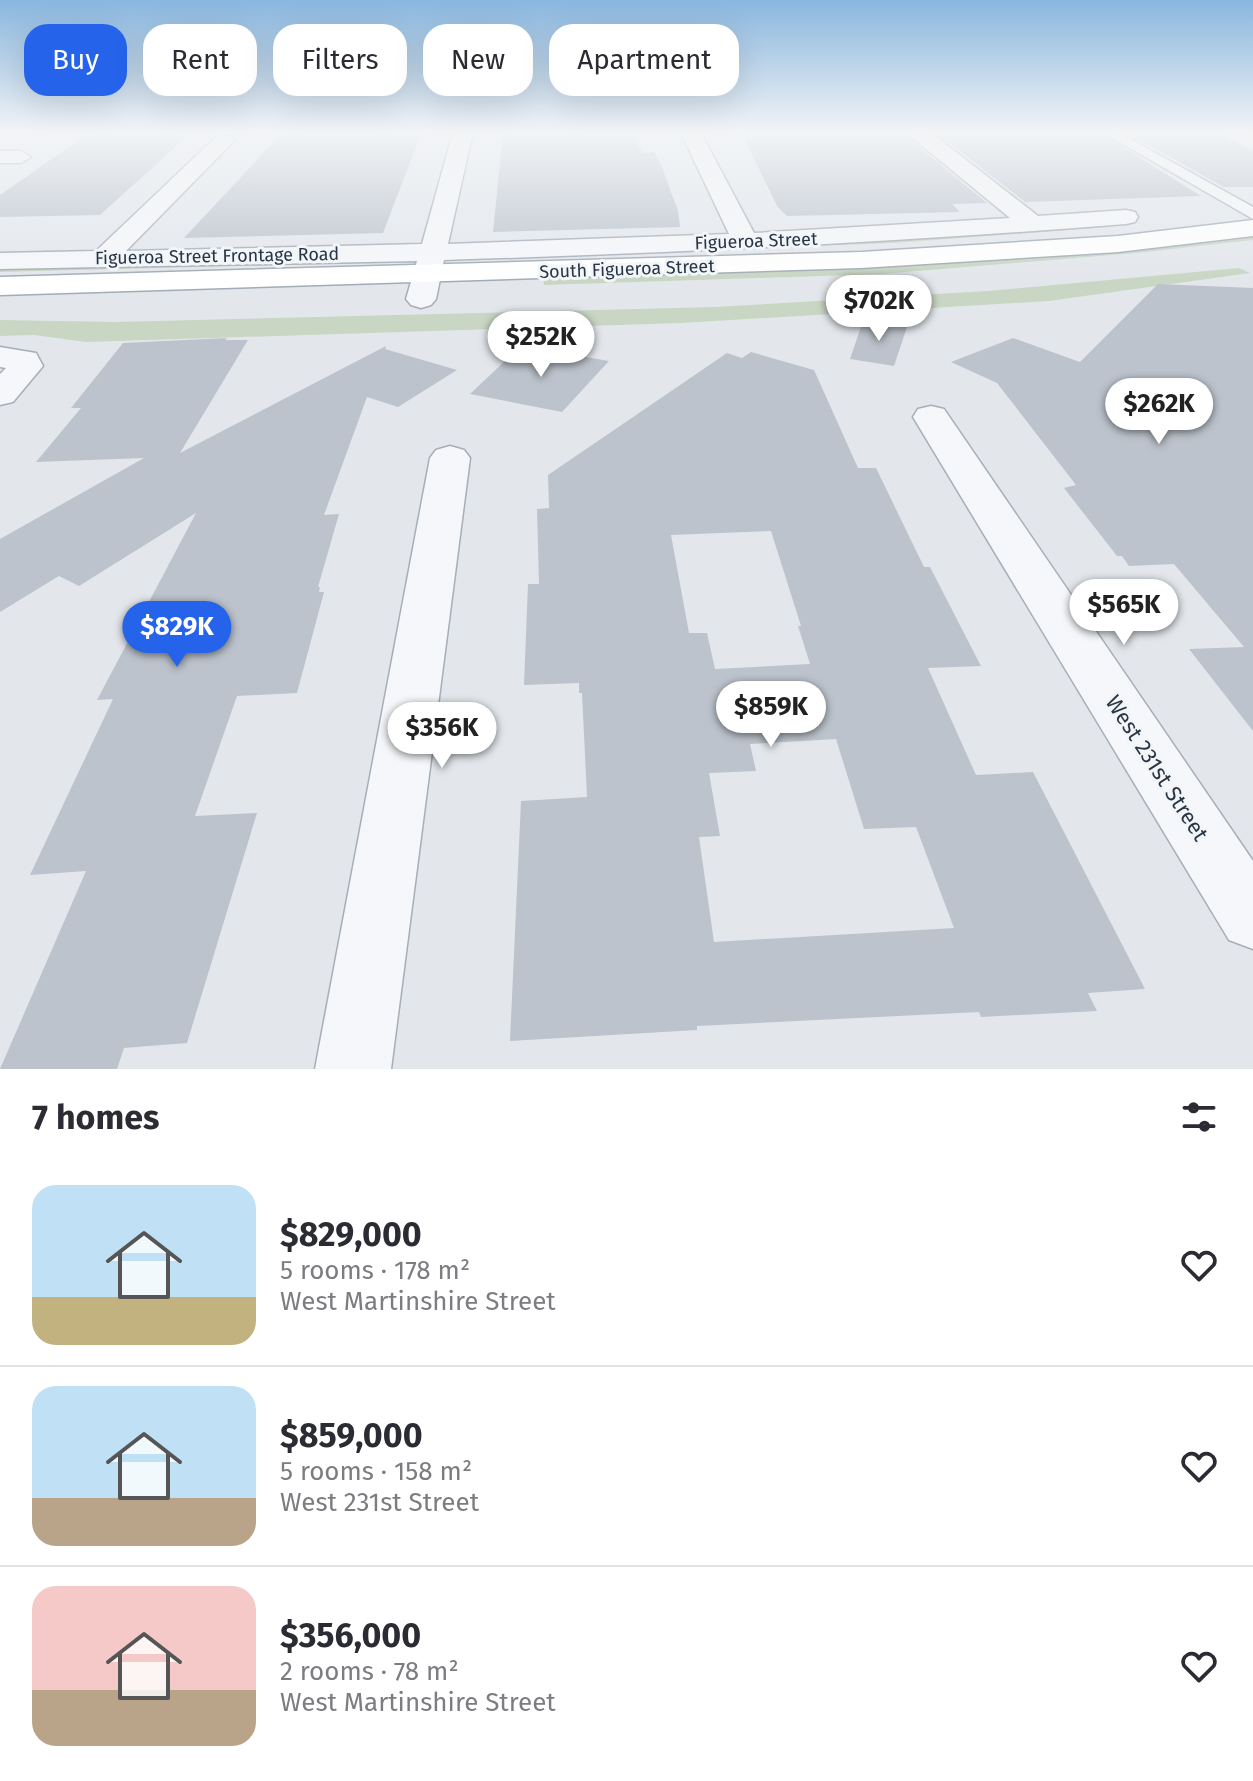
<!DOCTYPE html>
<html lang="en">
<head>
<meta charset="utf-8">
<style>
	body { margin:0; font-family:"Fira Sans",sans-serif; background:#f7f7f7; color:#2b2b33; height:100vh; display:flex; flex-direction:column; font-size:30px; white-space:nowrap }
	* { box-sizing:border-box; margin:0 }
	p { font-size:26px; color:#7c7c81 }
	.icon { flex:none; width:44px; height:44px; fill:none; stroke:currentColor; stroke-width:2; stroke-linecap:round; stroke-linejoin:round }
	.map { position:relative; height:1069px; overflow:hidden }
	.side { display:flex; flex-direction:column; background:#fff; flex:1 }
	.side>* { flex:none }
	.top-card { position:absolute; left:24px; top:24px; width:800px; height:72px; display:flex; gap:16px }
	.price { position:absolute; translate:-50% -68px; padding:0 18px; border-radius:28px; background:#fff; color:#222; font-size:26px; line-height:52px; filter:drop-shadow(0 2px 4px #0008) }
	.price::after { content:''; position:absolute; left:50%; top:48px; width:24px; height:18px; margin-left:-12px; background:inherit; clip-path:polygon(0 0,100% 0,50% 100%) }
	.price.current { background:#2563eb; color:#fff }
	ul { padding:0; list-style:none }
	li { display:flex; align-items:center; gap:24px; height:200px; padding:0 32px }
	li+li { border-top:2px solid #e1e1e2 }
	li span { display:grid; place-items:center; flex:none; width:224px; height:160px; border-radius:24px; color:#555 }
	li>.icon { margin-inline-start:auto }
	span .icon { width:96px; height:96px; fill:#fffc; stroke-width:1 }
	li b { font-size:34px }
	h2 { display:flex; justify-content:space-between; align-items:center; height:96px; padding:0 32px; font-size:34px }
	.chip { padding:0 28px; border-radius:24px; background:#fff; box-shadow:0 8px 32px #0002; font-size:28px; line-height:72px }
	.chip.current { background:#2563eb; color:#fff }
	.map>svg:first-child { display:block }
</style>
</head>
<body>
<div class="map">
<svg width="1253" height="1069" viewBox="0 0 1253 1069">
	<rect width="100%" height="100%" fill="#e3e7ec"/>
	<!-- green -->
	<g fill="#c9d6c3">
		<polygon points="1107,225 1110,227 894,243 528,257 856,243"/>
		<polygon points="1253,233 1253,240 1136,253 881,274 544,285 543,279 882,266"/>
		<polygon points="351,261 351,263 0,272 0,268"/>
		<polygon points="1239,268 1250,273 1049,301 681,323 86,342 34,335 0,336 0,320 116,322 715,307 988,291"/>
	</g>
	<!-- building -->
	<g fill="#bcc3cc" fill-rule="evenodd">
		<polygon points="92,131 193,131 100,215 0,217 0,195"/>
		<polygon points="284,131 422,131 383,233 184,238"/>
		<polygon points="522,131 633,131 642,153 654,152 660,162 678,211 680,227 493,232 503,133"/>
		<polygon points="756,131 910,131 908,135 912,141 987,203 952,204 960,212 787,216 777,206 745,140 754,140 750,134 757,134"/>
		<polygon points="934,131 1097,131 1201,196 1025,202"/>
		<polygon points="1123,131 1212,131 1253,150 1253,187 1224,187"/>
		<polygon points="1158,284 1253,288 1253,731 1189,649 1244,647 1174,564 1129,566 1122,556 1117,556 1064,488 1076,485 997,383 951,362 1013,338 1080,362"/>
		<polygon points="863,321 907,327 894,366 850,359"/>
		<polygon points="227,338 225,340 248,340 180,453 386,346 385,349 457,370 398,407 367,397 324,515 339,514 318,587 320,587 319,592 324,592 297,693 237,696 195,816 257,813 187,1043 124,1048 117,1069 0,1069 86,871 30,875 113,699 97,700 196,513 79,586 59,576 0,612 0,539 144,458 36,462 81,408 71,408 123,343"/>
		<polygon points="521,346 609,361 562,412 470,394"/>
		<path d="M751,352L814,370L858,468H876L924,567H930L981,666L928,668L976,775L1033,772L1145,989L1088,993L1097,1011L981,1017L979,1012L697,1026V1030L510,1041L521,801L587,797L582,693H579V683L524,685L528,584H539L537,509L549,508L548,475L727,353L742,358ZM771,531L801,626H798L810,664L715,669L707,633H689L671,535ZM836,739L864,829L916,827L954,928L714,942L699,837L720,836L709,773L756,771L750,744Z"/>
	</g>
	<g fill="none" stroke-linecap="round" stroke-linejoin="round">
		<!-- lane casing -->
		<g stroke="#a7aeb7" stroke-width="3">
			<polygon id="lane" points="1100,131 1116,131 1253,207 1253,219"/>
		</g>
		<!-- street casing -->
		<g stroke="#a7aeb7" stroke-width="3">
			<g id="street">
				<path d="M457,131L469,132L472,136L448,244L729,234L682,135L685,131H699L702,135L754,233L1010,218L914,139L911,135L914,131H929L1038,216L1126,210L1135,212L1138,217L1135,222L1126,224C899,242 672,253 444,260L436,299L431,305L421,308L411,305L406,299L417,261L0,269V253L96,251L217,136H231L234,140L231,144L126,251L422,244L452,136Z"/>
				<polygon points="0,151 21,151 31,157 21,163 0,163"/>
				<polygon points="0,347 36,353 43,366 13,402 0,405 0,374 6,368 0,367"/>
				<polygon points="931,406 944,409 1253,861 1253,949 1229,940 913,417 918,409"/>
				<polygon points="450,446 464,450 470,458 391,1069 315,1069 430,458 436,450"/>
			</g>
		</g>
		<!-- primary casing -->
		<g stroke="#a1acb8" stroke-width="3">
			<polygon id="primary" points="1253,220 1253,236 1118,252 861,268 0,295 0,277 861,252 1118,236"/>
		</g>
		<!-- lane -->
		<use href="#lane" fill="#f6f7fa" fill-rule="evenodd"/>
		<!-- street -->
		<use href="#street" fill="#f6f7fa" fill-rule="evenodd"/>
		<!-- primary -->
		<use href="#primary" fill="#fff" fill-rule="evenodd"/>
	</g>
	<!-- sky -->
	<linearGradient id="sky" x2="0" y2="1"><stop stop-color="#89b6de"/><stop offset="0.47" stop-color="#f2f4f6"/><stop offset="1" stop-color="#f2f4f6" stop-opacity="0"/></linearGradient>
	<rect width="1253" height="281" fill="url(#sky)"/>
	<g text-anchor="middle" dominant-baseline="central" stroke-width="6" stroke-linejoin="round" paint-order="stroke">
		<!-- far-street labels -->
		<g font-size="18" fill="#293545" stroke="#f3f6f9">
			<text transform="translate(756 241) rotate(-2)">Figueroa Street</text>
			<text transform="translate(217 256) rotate(-1)">Figueroa Street Frontage Road</text>
			<text transform="translate(627 269) rotate(-2)">South Figueroa Street</text>
		</g>
		<!-- street labels -->
		<g font-size="22" fill="#293545" stroke="#f3f6f9">
			<text transform="translate(1157 768) rotate(57)">West 231st Street</text>
		</g>
	</g>
</svg>
<b class="price" style="left:879px;top:343px">$702K</b>
<b class="price" style="left:541px;top:379px">$252K</b>
<b class="price" style="left:1159px;top:446px">$262K</b>
<b class="price" style="left:1124px;top:647px">$565K</b>
<b class="price current" style="left:177px;top:669px">$829K</b>
<b class="price" style="left:771px;top:749px">$859K</b>
<b class="price" style="left:442px;top:770px">$356K</b>
<div class="top-card">
<a class="chip current">Buy</a>
<a class="chip">Rent</a>
<a class="chip">Filters</a>
<a class="chip">New</a>
<a class="chip">Apartment</a>
</div>
</div>
<section class="side">
<h2>7 homes<svg class="icon" aria-label="filters" viewBox="0 0 24 24"><path d="M4 7h16M4 17h16"/><circle cx="9" cy="7" r="2"/><circle cx="15" cy="17" r="2"/></svg></h2>
<ul>
<li><span style="background:linear-gradient(#bfe0f5 70%,#c2b280 0)"><svg class="icon" aria-label="home" viewBox="0 0 24 24"><path d="M3 11l9-7 9 7M6 9v11h12V9"/></svg></span><div><b>$829,000</b><p>5 rooms · 178 m²</p><p>West Martinshire Street</p></div><svg class="icon" aria-label="heart" viewBox="0 0 24 24"><path d="M12 20l-8-8c-3-5 5-10 8-4 3-6 11-1 8 4z"/></svg></li>
<li><span style="background:linear-gradient(#bfe0f5 70%,#b9a48a 0)"><svg class="icon" aria-label="home" viewBox="0 0 24 24"><path d="M3 11l9-7 9 7M6 9v11h12V9"/></svg></span><div><b>$859,000</b><p>5 rooms · 158 m²</p><p>West 231st Street</p></div><svg class="icon" aria-label="heart" viewBox="0 0 24 24"><path d="M12 20l-8-8c-3-5 5-10 8-4 3-6 11-1 8 4z"/></svg></li>
<li><span style="background:linear-gradient(#f6c9c9 65%,#b9a48a 0)"><svg class="icon" aria-label="home" viewBox="0 0 24 24"><path d="M3 11l9-7 9 7M6 9v11h12V9"/></svg></span><div><b>$356,000</b><p>2 rooms · 78 m²</p><p>West Martinshire Street</p></div><svg class="icon" aria-label="heart" viewBox="0 0 24 24"><path d="M12 20l-8-8c-3-5 5-10 8-4 3-6 11-1 8 4z"/></svg></li>
</ul>
</section>
</body>
</html>
